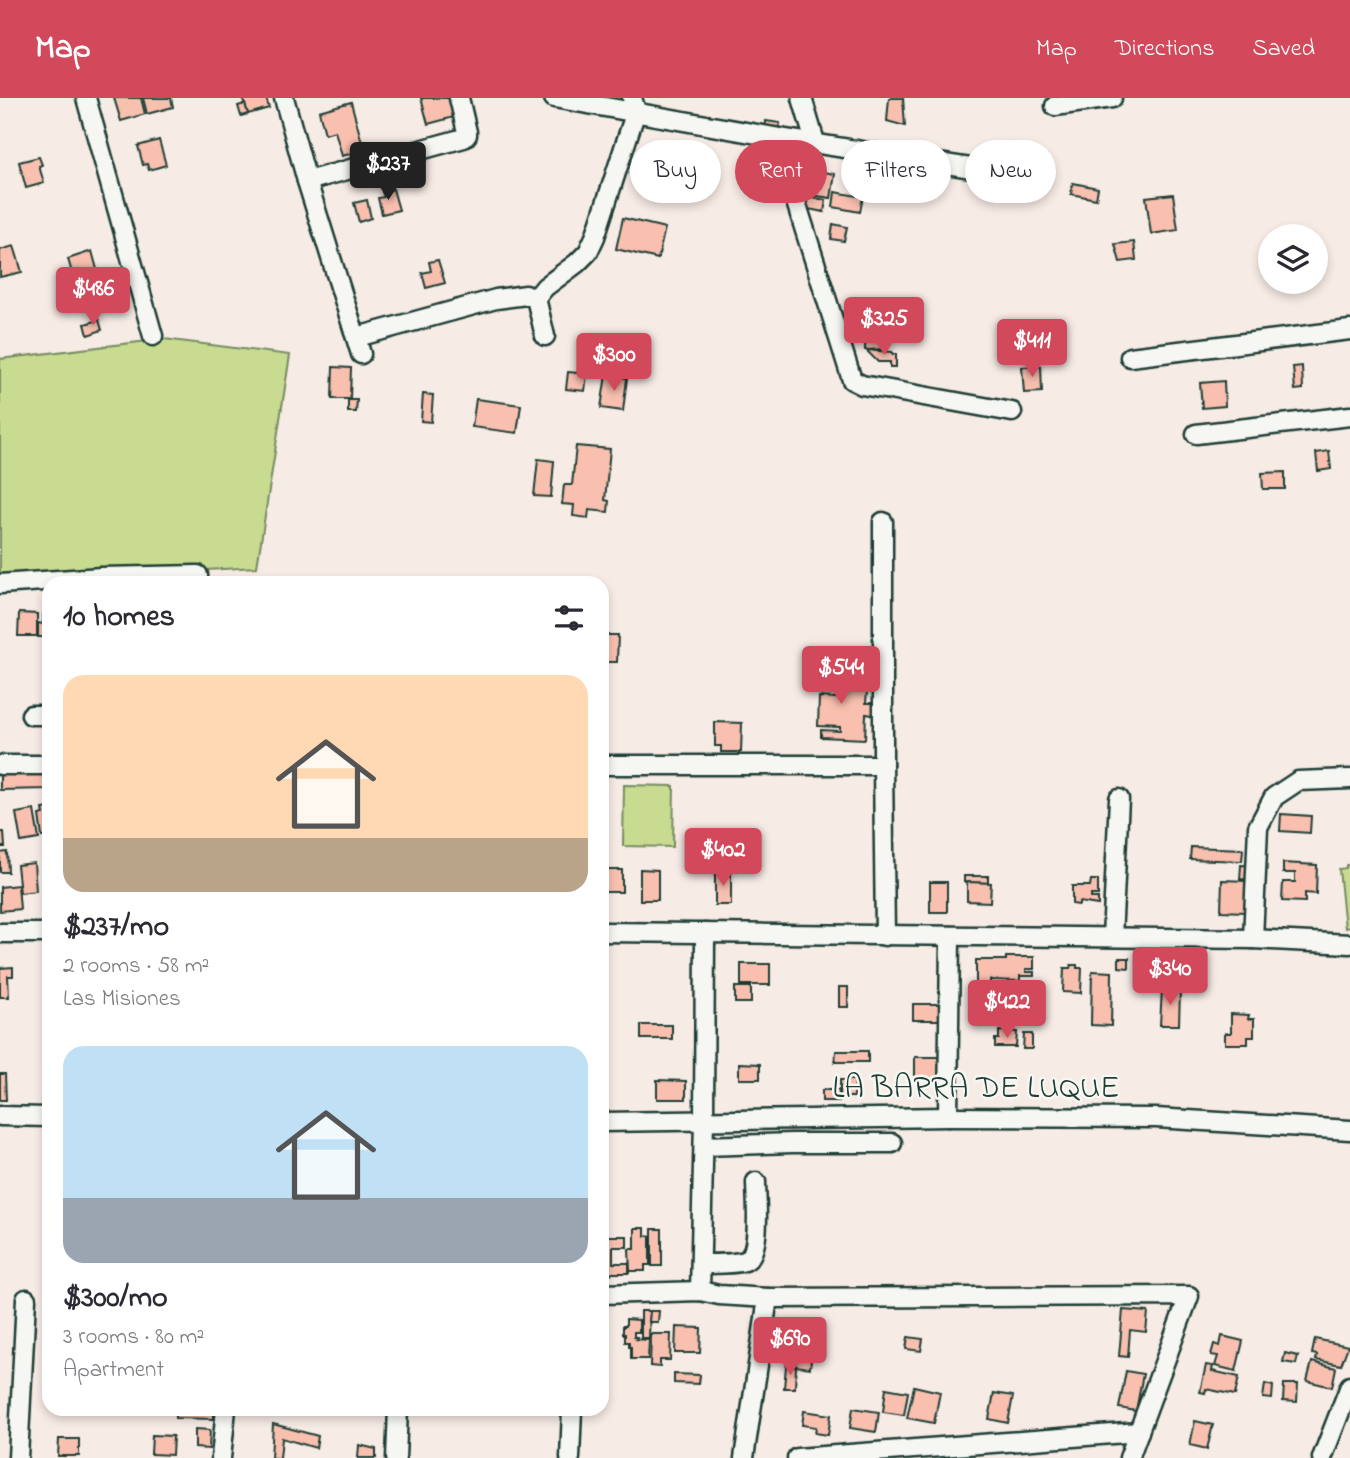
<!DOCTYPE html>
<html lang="en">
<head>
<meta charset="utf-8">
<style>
	body { margin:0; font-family:"Indie Flower",sans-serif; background:#f2f2f3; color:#2b2b33; height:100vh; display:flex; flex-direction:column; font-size:26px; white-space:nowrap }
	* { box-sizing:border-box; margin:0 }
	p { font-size:23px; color:#7c7c81 }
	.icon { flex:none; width:38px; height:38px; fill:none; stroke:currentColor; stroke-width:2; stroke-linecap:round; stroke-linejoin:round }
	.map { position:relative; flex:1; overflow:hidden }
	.panel { position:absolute; left:42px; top:478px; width:567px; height:840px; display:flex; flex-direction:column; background:#fff; border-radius:21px; box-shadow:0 4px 10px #0003 }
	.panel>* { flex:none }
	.banner { position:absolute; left:630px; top:42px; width:614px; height:63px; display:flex; gap:14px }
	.buttons { position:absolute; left:1258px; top:126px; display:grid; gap:14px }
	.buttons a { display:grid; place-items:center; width:70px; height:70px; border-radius:50%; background:#fff; box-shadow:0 4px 10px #0003; font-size:35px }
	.price { position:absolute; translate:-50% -60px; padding:0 16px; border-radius:7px; background:#d1495b; color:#fff; font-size:23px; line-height:46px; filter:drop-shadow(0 2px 4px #0008) }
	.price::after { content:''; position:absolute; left:50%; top:42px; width:21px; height:16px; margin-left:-10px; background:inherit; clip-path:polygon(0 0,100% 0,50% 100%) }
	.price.selected { background:#222; color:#fff }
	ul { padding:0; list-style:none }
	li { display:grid; align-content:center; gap:14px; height:371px; padding:0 21px }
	li span { display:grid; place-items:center; height:217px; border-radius:21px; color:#555 }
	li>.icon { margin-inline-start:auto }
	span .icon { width:126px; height:126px; fill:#fffc; stroke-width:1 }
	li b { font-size:30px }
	h2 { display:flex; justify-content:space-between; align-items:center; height:84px; padding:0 21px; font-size:30px }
	.tag { padding:0 24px; border-radius:32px; background:#fff; box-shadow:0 4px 10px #0003; font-size:24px; line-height:63px }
	.tag.selected { background:#d1495b; color:#fff }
	header { display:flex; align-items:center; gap:42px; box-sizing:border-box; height:98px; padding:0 35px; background:#d1495b; color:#fff }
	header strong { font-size:33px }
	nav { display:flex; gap:38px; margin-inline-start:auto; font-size:24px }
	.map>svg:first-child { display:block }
</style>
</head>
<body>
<header>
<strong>Map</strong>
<nav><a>Map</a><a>Directions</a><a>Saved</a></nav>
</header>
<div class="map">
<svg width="1350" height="1360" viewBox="0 0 1350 1360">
	<rect width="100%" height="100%" fill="#f7ebe5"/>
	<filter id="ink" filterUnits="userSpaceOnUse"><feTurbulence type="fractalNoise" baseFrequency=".0143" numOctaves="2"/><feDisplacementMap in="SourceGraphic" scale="14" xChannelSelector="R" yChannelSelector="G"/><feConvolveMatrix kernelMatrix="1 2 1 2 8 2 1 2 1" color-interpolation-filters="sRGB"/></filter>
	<g filter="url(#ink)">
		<!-- green -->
		<g fill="#c8db90" stroke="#748c62" stroke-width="2">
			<polygon points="164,241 290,257 257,469 0,484 0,261"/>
			<polygon points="624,687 674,688 673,749 623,748"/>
			<polygon points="1346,767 1350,767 1350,829 1345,830 1339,771 1346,770"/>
		</g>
		<!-- building -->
		<g fill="#f9c0b0" stroke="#1f3d34" stroke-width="2">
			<polygon points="114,0 141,0 145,16 121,23"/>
			<polygon points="143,0 171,0 173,9 147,16"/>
			<polygon points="243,0 266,0 269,10 248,16"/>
			<polygon points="421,0 449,0 454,19 428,26"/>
			<polygon points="889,0 903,0 905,28 887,23"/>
			<polygon points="351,4 364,52 342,58 335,33 325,36 319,13"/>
			<polygon points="245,6 248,16 241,18 238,8"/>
			<polygon points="766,23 780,25 779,32 765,30"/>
			<polygon points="159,42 166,67 149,72 147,66 143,67 138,48"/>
			<polygon points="39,59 42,67 39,68 44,85 26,90 19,64"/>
			<polygon points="801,70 835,76 831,100 797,95"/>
			<polygon points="1073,85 1098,90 1096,101 1071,96"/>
			<polygon points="393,91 399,112 382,116 378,100 384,99 382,94"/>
			<polygon points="835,94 863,99 860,114 833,109"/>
			<polygon points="1173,96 1178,132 1151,136 1146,99"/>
			<polygon points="805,98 826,102 824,114 803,110"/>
			<polygon points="367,102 371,120 359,124 354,105"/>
			<polygon points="623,120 665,130 658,161 616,151"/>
			<polygon points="833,126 847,129 844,143 831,141"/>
			<polygon points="1134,144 1136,162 1120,164 1115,146"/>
			<polygon points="14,148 22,174 0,179 0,152"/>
			<polygon points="92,153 98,175 74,182 68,161"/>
			<polygon points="438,162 445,185 426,190 422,175 431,173 429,164"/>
			<polygon points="99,222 102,232 88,237 85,226"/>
			<polygon points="866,223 887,223 887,237 883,237 884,251 865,252"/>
			<polygon points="866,252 892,254 892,256 896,256 896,269 890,269 890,264 878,264"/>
			<polygon points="1041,268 1042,294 1024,295 1022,269"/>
			<polygon points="1302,268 1303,291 1295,292 1293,269"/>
			<polygon points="333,269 351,270 350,301 332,301"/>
			<polygon points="568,274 587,276 585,293 566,291"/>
			<polygon points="606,277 627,280 623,313 601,310"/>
			<polygon points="1224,283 1225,308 1202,310 1200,285"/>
			<polygon points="423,296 433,297 431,324 421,323"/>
			<polygon points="476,301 521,307 517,335 472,329"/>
			<polygon points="348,302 357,302 356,314 348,314"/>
			<polygon points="576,348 610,351 605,402 609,403 608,414 589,412 588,420 573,418 574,407 562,406 564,387 572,387"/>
			<polygon points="1329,353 1331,371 1318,373 1316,355"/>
			<polygon points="538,361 554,363 551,399 534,398"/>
			<polygon points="1285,374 1285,391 1263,391 1262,375"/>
			<polygon points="19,515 37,516 37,538 18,538"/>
			<polygon points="43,516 49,516 49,539 38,539 38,525 43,526"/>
			<polygon points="602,537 618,537 617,564 602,564"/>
			<polygon points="809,574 849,575 849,593 867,593 866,605 873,605 873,617 866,616 865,641 821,639 821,632 840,633 840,629 818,628 819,599 836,600 836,593 808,592"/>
			<polygon points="715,624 742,625 741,654 721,654 721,648 715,648"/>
			<polygon points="0,677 49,677 49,691 0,692"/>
			<polygon points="49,710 49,738 42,739 39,717 44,716 43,711"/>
			<polygon points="34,712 39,741 21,744 16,715"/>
			<polygon points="1281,716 1311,718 1310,735 1280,733"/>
			<polygon points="0,734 4,734 5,749 0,749"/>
			<polygon points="1191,749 1243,751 1242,763 1190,761"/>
			<polygon points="7,754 8,774 0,774 0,755"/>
			<polygon points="34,765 36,793 20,795 17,767"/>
			<polygon points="1283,765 1317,767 1316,796 1305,795 1305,804 1282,803 1283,784 1295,784 1295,775 1283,775"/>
			<polygon points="1241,767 1255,768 1254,782 1240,781"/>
			<polygon points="640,771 658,772 658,802 640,802"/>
			<rect x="604" y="772" width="18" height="22"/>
			<rect x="715" y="773" width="16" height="34"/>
			<polygon points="964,778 988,778 988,785 964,784"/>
			<polygon points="1091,782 1098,782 1098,797 1091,797 1091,800 1098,800 1098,807 1079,804 1079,807 1072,806 1072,788 1090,788"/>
			<polygon points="1222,782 1247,783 1245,814 1221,813"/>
			<rect x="930" y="784" width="17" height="30"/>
			<polygon points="967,784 991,785 990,804 967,803"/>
			<polygon points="18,787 20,811 0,813 0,789"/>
			<polygon points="1006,859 1034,859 1034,871 1026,871 1026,874 1034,874 1034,878 1020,878 1020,883 990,882 990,892 976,892 976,862 1006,862"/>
			<polygon points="1119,860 1129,860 1129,870 1119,869"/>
			<rect x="741" y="866" width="29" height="21"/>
			<polygon points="1071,867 1077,867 1077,870 1082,870 1081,895 1063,894 1064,870 1070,870"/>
			<polygon points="13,869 13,878 8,878 9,899 0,899 0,870"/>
			<polygon points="1092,873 1112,874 1111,928 1091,927"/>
			<rect x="735" y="889" width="16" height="16"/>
			<rect x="839" y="889" width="9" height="20"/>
			<polygon points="1162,891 1180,892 1179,927 1160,927"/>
			<rect x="913" y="906" width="26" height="16"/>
			<polygon points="1231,916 1249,917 1248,921 1254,921 1254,939 1248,939 1248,946 1225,946 1225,935 1231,935"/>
			<rect x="641" y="927" width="31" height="14"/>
			<polygon points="999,933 1017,934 1016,949 995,949 995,941 999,941"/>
			<polygon points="1024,936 1032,936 1032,951 1023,951"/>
			<polygon points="836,953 868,953 868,964 835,964"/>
			<polygon points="915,959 940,959 940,981 915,980"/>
			<polygon points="739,965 760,966 760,981 739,981"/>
			<polygon points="0,976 5,976 6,1002 0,1002"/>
			<polygon points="657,982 686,983 686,1001 657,1001"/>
			<polygon points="840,982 855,982 854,999 840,999"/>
			<rect x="822" y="992" width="17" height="11"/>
			<polygon points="635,1130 645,1130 645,1138 650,1138 650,1167 645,1167 645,1173 630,1173 629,1151 635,1151"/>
			<rect x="652" y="1131" width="10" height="37"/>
			<polygon points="602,1138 627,1138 627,1149 613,1149 613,1165 629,1165 629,1175 613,1175 602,1178"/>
			<polygon points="1123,1212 1148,1214 1146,1234 1130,1232 1128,1259 1119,1258"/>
			<polygon points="641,1213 650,1213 649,1240 641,1240"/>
			<polygon points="650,1213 659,1213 658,1224 649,1224"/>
			<polygon points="626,1221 639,1222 639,1234 634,1234 634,1239 637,1239 636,1241 649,1242 648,1261 631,1261 631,1249 629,1249 629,1244 625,1244 625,1236 623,1236 623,1228 626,1228"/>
			<polygon points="676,1229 701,1230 700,1255 675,1255"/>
			<polygon points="651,1236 671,1236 670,1262 660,1262 660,1269 650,1268"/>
			<polygon points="799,1237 814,1239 810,1270 795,1268"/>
			<polygon points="1222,1238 1243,1243 1236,1273 1215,1268 1218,1258 1211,1257 1214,1246 1220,1248"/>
			<polygon points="908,1239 923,1241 921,1253 906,1251"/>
			<polygon points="1315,1241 1348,1248 1341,1267 1316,1262 1317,1257 1312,1256"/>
			<polygon points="1285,1255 1298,1258 1296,1266 1283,1264"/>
			<polygon points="1312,1264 1336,1270 1332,1289 1307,1283"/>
			<polygon points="1206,1267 1213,1268 1212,1273 1239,1279 1235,1297 1206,1291 1205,1295 1200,1294"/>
			<polygon points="786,1268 796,1268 795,1290 784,1290"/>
			<polygon points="1126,1273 1143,1276 1136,1313 1119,1310"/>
			<polygon points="674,1276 700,1277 699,1286 674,1285"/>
			<polygon points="1265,1286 1273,1288 1272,1301 1263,1300"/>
			<polygon points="1284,1286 1298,1286 1297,1304 1283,1303"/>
			<polygon points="914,1288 940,1294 934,1325 907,1320"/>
			<polygon points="886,1290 908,1294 904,1317 883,1314"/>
			<polygon points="994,1295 1013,1298 1008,1325 989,1321"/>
			<polygon points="853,1310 879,1314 876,1334 850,1330"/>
			<polygon points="175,1311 214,1311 214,1321 175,1320"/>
			<polygon points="804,1313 831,1317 828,1337 815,1335 816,1329 802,1327"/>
			<polygon points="1195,1323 1213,1327 1207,1351 1190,1347"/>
			<polygon points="273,1326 318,1338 316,1350 282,1340 280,1360 271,1360"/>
			<polygon points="195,1331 210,1332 209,1351 195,1350"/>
			<polygon points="152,1337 173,1338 172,1357 151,1356"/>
			<polygon points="59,1341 79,1341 79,1358 58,1358"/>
			<polygon points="359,1347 376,1351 376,1360 358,1360"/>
		</g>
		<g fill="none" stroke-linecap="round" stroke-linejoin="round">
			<!-- minor casing -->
			<g stroke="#1f3d34" stroke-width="23">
				<g id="minor">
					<polyline points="86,0 153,238"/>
					<polyline points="284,0 307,83 361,256"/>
					<polyline points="554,0 780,40 1041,81"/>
					<polyline points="802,0 815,44"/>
					<polyline points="1055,8 1112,0"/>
					<polyline points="780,40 780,53 852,282 862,287 1012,314"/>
					<polyline points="307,83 464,40 467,37 467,34 459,0"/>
					<polyline points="536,200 545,189 577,165 588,154 595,139 636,13 632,0"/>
					<polyline points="536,200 545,238"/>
					<polyline points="357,239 496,201 526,197 536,200"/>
					<polyline points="1130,259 1350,232"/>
					<polyline points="1196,336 1350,318"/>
					<polyline points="883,424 883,667 885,838"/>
					<polyline points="0,486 101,479 198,477 198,485"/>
					<polyline points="31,617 49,617"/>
					<polyline points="0,667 49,667"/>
					<polyline points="602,667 883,667"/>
					<polyline points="602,834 1253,841 1350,846"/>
					<polyline points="0,835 49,835"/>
					<polyline points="1112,839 1119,701"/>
					<polyline points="1253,841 1258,729 1274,699 1298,683 1350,681"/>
					<polyline points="0,1018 49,1019"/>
					<polyline points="948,1019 950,838"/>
					<polyline points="602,1024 948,1019 1156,1020 1350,1032"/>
					<polyline points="704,1048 792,1045 892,1045"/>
					<path d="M701,1166C711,1166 736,1166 745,1163C762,1156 756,1100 756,1084"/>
					<polyline points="700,1193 704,1023 705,835"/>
					<polyline points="602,1196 700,1193 719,1197 768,1200 1189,1198 1129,1360"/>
					<polyline points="18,1360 26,1201"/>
					<polyline points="221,1360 226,1311"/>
					<polyline points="396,1360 398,1311"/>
					<polyline points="570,1360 572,1311"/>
					<polyline points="744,1360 768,1200"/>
					<polyline points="797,1360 1139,1334"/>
					<polyline points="1322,1360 1350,1288"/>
				</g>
			</g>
			<!-- minor -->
			<use href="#minor" stroke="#f6f6f2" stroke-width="18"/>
		</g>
	</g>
	<g text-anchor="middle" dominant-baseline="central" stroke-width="5" stroke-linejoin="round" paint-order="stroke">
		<!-- street labels -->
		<g font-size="32" fill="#1f3d34" stroke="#f6f6f2">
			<text x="976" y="991">LA BARRA DE LUQUE</text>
		</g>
	</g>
</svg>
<div class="buttons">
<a><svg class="icon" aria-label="layers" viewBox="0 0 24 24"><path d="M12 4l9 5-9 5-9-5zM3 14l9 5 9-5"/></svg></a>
</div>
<b class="price selected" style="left:388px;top:104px">$237</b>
<b class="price" style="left:93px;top:229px">$486</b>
<b class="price" style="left:884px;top:259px">$325</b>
<b class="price" style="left:1032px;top:281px">$411</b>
<b class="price" style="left:614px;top:295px">$300</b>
<b class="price" style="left:841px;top:608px">$544</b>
<b class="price" style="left:723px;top:790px">$402</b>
<b class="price" style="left:1170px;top:909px">$340</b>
<b class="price" style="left:1007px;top:942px">$422</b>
<b class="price" style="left:790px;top:1279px">$690</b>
<div class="banner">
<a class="tag">Buy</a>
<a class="tag selected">Rent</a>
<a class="tag">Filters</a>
<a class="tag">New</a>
</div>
<section class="panel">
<h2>10 homes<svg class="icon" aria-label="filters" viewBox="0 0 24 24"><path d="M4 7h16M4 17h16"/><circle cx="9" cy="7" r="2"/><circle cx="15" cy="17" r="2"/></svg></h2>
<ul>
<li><span style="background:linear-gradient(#ffd9b3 75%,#b9a48a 0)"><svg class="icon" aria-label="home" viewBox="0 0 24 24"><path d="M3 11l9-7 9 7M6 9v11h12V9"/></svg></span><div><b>$237/mo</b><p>2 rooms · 58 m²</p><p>Las Misiones</p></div></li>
<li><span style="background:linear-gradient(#bfe0f5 70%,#9aa5b1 0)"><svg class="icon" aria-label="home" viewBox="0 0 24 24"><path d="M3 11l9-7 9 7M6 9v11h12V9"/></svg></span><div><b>$300/mo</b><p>3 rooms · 80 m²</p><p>Apartment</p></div></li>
</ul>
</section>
</div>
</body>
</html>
